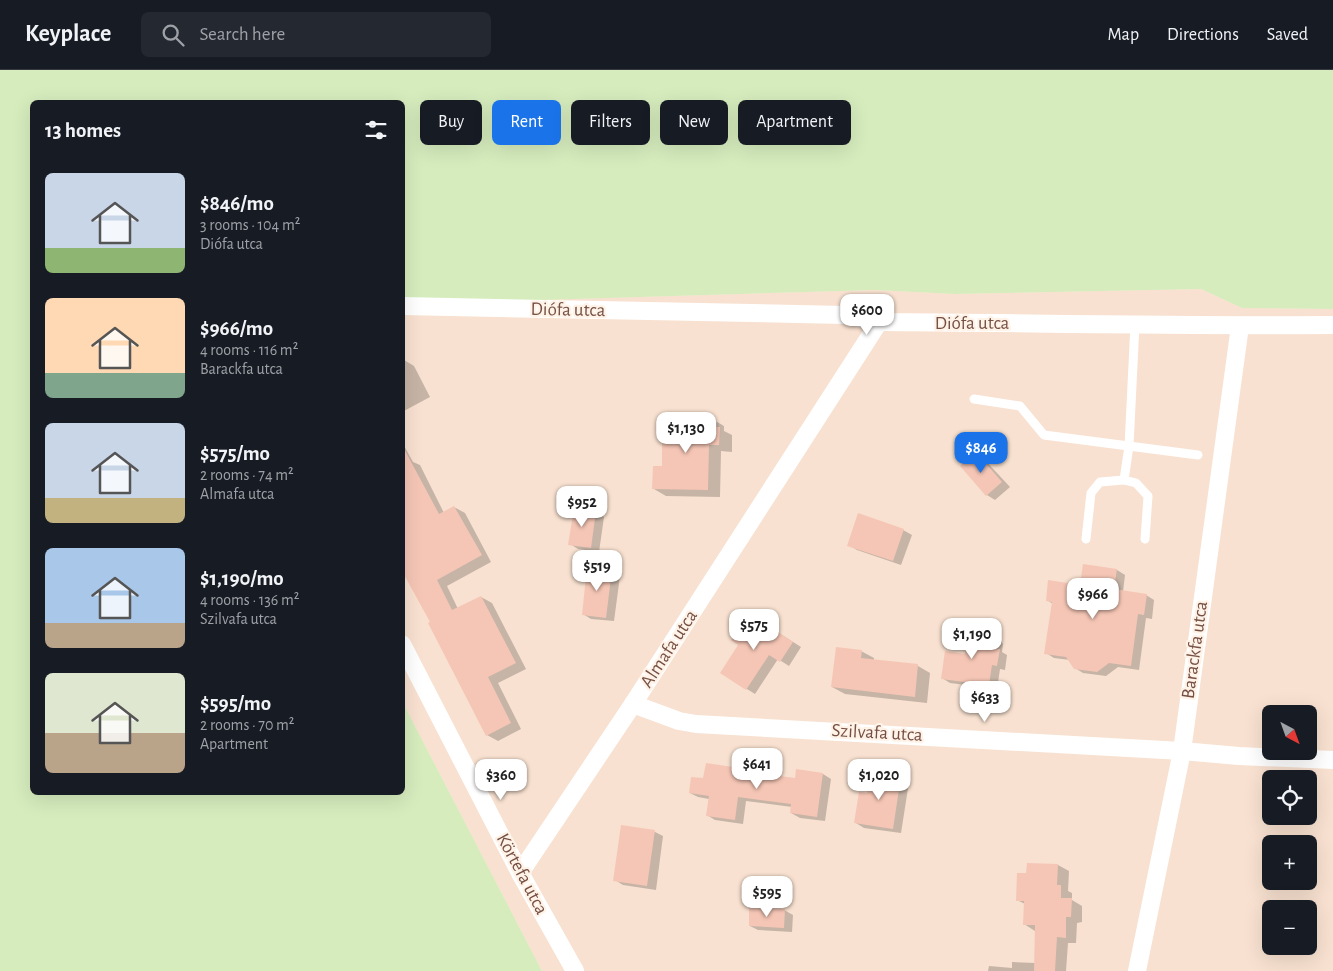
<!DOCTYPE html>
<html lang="en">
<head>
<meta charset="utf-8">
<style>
	body { margin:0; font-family:"Alegreya Sans",sans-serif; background:#242831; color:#f1f3f6; height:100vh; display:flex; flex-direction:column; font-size:19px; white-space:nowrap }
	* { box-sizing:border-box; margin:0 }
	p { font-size:16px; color:#9ea1a6 }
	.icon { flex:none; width:28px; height:28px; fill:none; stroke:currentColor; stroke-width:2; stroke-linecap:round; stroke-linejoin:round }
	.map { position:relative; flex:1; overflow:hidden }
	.details { position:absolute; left:30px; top:30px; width:375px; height:695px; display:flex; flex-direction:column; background:#171b24; border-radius:8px; box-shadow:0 5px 20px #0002 }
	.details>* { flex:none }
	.guide { position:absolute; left:420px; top:30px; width:475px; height:45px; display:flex; gap:10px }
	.needle { width:32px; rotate:139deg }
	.buttons { position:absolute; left:1262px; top:635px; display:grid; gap:10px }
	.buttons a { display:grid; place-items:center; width:55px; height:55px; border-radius:8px; background:#171b24; box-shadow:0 5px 20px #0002; font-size:25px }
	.price { position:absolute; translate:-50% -42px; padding:0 11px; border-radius:10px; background:#fff; color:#222; font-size:16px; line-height:32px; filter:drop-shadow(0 1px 2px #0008) }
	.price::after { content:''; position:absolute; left:50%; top:30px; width:15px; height:11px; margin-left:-8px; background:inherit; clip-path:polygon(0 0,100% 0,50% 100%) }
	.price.active { background:#1a73e8; color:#fff }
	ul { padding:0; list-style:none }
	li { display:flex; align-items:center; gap:15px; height:125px; padding:0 15px }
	li span { display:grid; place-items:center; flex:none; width:140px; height:100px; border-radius:8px; color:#555 }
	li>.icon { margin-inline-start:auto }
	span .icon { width:60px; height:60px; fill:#fffc; stroke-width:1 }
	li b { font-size:21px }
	h2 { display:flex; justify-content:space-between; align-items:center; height:60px; padding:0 15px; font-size:21px }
	.chip { padding:0 18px; border-radius:8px; background:#171b24; box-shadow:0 5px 20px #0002; font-size:18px; line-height:45px }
	.chip.active { background:#1a73e8; color:#fff }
	header { display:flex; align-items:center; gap:30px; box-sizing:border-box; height:70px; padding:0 25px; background:#171b24; border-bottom:1px solid #363941 }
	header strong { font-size:24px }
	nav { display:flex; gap:28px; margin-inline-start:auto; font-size:18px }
	.search { width:350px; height:45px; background:#242831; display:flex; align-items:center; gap:12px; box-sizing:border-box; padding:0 18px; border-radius:8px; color:#9ea1a6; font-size:19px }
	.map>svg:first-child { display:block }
</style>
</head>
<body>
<header>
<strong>Keyplace</strong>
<div class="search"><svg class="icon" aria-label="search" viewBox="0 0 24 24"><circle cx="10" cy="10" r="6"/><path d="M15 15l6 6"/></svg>Search here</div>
<nav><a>Map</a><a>Directions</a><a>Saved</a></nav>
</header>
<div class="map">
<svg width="1333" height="901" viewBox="0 0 1333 901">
	<rect width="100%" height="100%" fill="#feeedf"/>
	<!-- residential -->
	<path fill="#f8e1d0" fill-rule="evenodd" d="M1201,219L1242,238L1333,239V901H542L403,633L402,234L875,220L954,224ZM1271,644H1309V681H1271ZM1271,709H1309V746H1271ZM1271,774H1309V811H1271ZM1271,839H1309V876H1271Z"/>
	<!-- green -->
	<polygon fill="#d6ecbd" points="0,0 1333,0 1333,239 1242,238 1201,219 954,224 875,220 403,234 402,32 32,32 32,722 402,722 403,633 542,901 0,901"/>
	<!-- shadow -->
	<g fill="#0003">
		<polygon points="404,290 414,296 430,327 402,342"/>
		<polygon points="712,349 724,356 724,361 732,365 732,382 721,381 720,427 666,426 654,419 663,398"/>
		<polygon points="402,372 413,392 420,395 444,443 454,437 465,443 491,492 447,516 458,539 481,527 492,533 526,599 498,613 521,659 498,671 487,665 432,552 402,498"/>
		<polygon points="976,384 984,389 1010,417 995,430 987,425"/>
		<polygon points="596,442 604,447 599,482 578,479 570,474"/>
		<polygon points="903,460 912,465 901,495 857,480 849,475"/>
		<polygon points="1117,500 1125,505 1123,522 1146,525 1154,530 1152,549 1146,548 1139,600 1118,597 1106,606 1083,603 1075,598 1070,590 1054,588 1046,583 1053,534 1047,530"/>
		<polygon points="611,501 620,506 614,551 591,549 583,544"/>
		<polygon points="757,549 801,577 789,596 778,589 755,624 721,603"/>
		<polygon points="990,563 999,568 1003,574 1002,582 1007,585 1005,600 1000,599 997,619 950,613 942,608"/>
		<polygon points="861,581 874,588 874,591 918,596 930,603 927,633 845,624 832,617"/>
		<polygon points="707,694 733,698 741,702 796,710 797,701 823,704 831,709 825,751 800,748 791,743 792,737 746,731 743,754 715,750 707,745 709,729 698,727 690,723 704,710"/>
		<polygon points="901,707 909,712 901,763 864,758 856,753 868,725"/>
		<polygon points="622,757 655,762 663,766 656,820 623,815 615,810"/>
		<polygon points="1058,795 1069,801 1068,821 1072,823 1072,830 1082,836 1082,852 1077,853 1076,873 1068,873 1066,901 988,901 989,896 1012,898 1012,892 1035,893 1035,861 1024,854 1025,834 1017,830 1027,804"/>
		<polygon points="784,840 793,845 792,862 758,860 750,856"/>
	</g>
	<!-- building -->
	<g fill="#f5c6b5">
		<polygon points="667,347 712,348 712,357 720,357 719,375 709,375 708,420 652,419 653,396 662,396 662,363 666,363"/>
		<polygon points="402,375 439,444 454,436 482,485 437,510 452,540 481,526 516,593 488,607 511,653 486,666 428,553 430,552 402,501"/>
		<polygon points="976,382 1002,412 986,426 960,396"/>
		<polygon points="574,438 596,441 591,478 568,475"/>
		<polygon points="858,443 904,459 893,491 847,476"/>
		<polygon points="1083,494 1117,499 1114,519 1147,524 1144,545 1138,544 1131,596 1109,593 1097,602 1074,599 1066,587 1044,584 1052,532 1046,531 1048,510 1080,515"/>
		<polygon points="587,497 612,500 606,548 582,545"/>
		<polygon points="748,543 793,572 780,592 769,585 746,620 720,603 738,575 731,570"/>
		<polygon points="974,560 990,562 995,568 994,579 1000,579 997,596 992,595 989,615 941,609 945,581 965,584 967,565"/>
		<polygon points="836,577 862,580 861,588 918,594 915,627 831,617"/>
		<polygon points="706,693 733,697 733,700 795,708 796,699 823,703 817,747 790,743 791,734 738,727 735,750 706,746 709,726 689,723 691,707 703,708"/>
		<polygon points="870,701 901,706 893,759 854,753 859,722 867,723"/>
		<polygon points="621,755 655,760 647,816 613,811"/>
		<polygon points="1027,793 1058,794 1057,815 1061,815 1061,828 1072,828 1071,847 1066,847 1066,868 1057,867 1055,901 1034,901 1035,855 1023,855 1024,831 1016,831 1017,803 1026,803"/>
		<polygon points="749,838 785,839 784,858 749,856"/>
	</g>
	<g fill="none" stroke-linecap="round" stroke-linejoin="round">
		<!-- lane -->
		<g stroke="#fff" stroke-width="9">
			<polyline points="1135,254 1129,376 1124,410 1136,413 1148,426 1145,469"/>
			<polyline points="974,329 1020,336 1044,365 1198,385"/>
			<polyline points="1086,469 1091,423 1100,412 1124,410"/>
		</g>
		<!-- street -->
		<g stroke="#fff" stroke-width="18">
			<path d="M402,236L845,245L879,252C1031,253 1182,256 1333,255"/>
			<polyline points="402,574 520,803 575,901"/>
			<polyline points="633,634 679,651 696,654 1182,681 1239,686 1333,690"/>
			<polyline points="520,803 633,634 879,252"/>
			<polyline points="1137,901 1182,681 1240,256"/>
		</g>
	</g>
	<g text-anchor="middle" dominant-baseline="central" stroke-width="4.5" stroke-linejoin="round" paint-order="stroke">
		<!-- street labels -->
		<g font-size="19" fill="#765045" stroke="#fff2e7">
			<text transform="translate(568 240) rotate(1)">Diófa utca</text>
			<text x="972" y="253">Diófa utca</text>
			<text transform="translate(669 579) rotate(-57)">Almafa utca</text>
			<text transform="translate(1195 580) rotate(-82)">Barackfa utca</text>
			<text transform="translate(877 663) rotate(3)">Szilvafa utca</text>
			<text transform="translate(522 804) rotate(62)">Körtefa utca</text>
		</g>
	</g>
</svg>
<div class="buttons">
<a><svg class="needle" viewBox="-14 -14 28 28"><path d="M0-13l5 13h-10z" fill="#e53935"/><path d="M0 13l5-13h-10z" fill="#9ea1a6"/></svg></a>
<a><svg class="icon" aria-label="locate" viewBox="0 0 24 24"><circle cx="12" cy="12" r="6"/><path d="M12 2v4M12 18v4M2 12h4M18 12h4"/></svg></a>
<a>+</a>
<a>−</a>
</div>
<b class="price" style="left:867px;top:266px">$600</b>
<b class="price" style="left:686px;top:384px">$1,130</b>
<b class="price active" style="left:981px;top:404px">$846</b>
<b class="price" style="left:582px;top:458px">$952</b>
<b class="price" style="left:597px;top:522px">$519</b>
<b class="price" style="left:1093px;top:550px">$966</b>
<b class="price" style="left:754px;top:581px">$575</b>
<b class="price" style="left:972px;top:590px">$1,190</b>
<b class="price" style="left:985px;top:653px">$633</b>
<b class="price" style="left:757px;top:720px">$641</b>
<b class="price" style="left:501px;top:731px">$360</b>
<b class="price" style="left:879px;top:731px">$1,020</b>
<b class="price" style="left:767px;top:848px">$595</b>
<div class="guide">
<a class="chip">Buy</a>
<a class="chip active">Rent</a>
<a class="chip">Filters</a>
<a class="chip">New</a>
<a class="chip">Apartment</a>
</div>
<section class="details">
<h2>13 homes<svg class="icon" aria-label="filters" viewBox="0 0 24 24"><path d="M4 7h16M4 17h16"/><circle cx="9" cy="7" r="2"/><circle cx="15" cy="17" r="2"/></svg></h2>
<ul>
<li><span style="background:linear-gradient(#c9d6e8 75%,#8fb573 0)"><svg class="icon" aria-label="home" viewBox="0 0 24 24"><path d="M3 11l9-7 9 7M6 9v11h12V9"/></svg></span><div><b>$846/mo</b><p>3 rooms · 104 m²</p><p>Diófa utca</p></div></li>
<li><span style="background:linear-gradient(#ffd9b3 75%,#7fa58c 0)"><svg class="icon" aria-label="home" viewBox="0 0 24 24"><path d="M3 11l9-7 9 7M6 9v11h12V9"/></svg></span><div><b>$966/mo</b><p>4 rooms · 116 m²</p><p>Barackfa utca</p></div></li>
<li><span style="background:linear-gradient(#c9d6e8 75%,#c2b280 0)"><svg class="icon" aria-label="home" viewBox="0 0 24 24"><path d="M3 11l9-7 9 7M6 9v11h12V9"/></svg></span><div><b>$575/mo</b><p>2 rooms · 74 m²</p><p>Almafa utca</p></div></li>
<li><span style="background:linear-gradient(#a9c7e8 75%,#b9a48a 0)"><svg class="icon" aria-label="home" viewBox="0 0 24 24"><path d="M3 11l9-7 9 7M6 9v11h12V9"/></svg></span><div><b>$1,190/mo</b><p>4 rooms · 136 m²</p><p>Szilvafa utca</p></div></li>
<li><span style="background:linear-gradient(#dfe7d0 60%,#b9a48a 0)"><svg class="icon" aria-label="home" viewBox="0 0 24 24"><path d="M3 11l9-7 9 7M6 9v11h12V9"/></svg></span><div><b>$595/mo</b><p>2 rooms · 70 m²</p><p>Apartment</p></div></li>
</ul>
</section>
</div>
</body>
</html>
